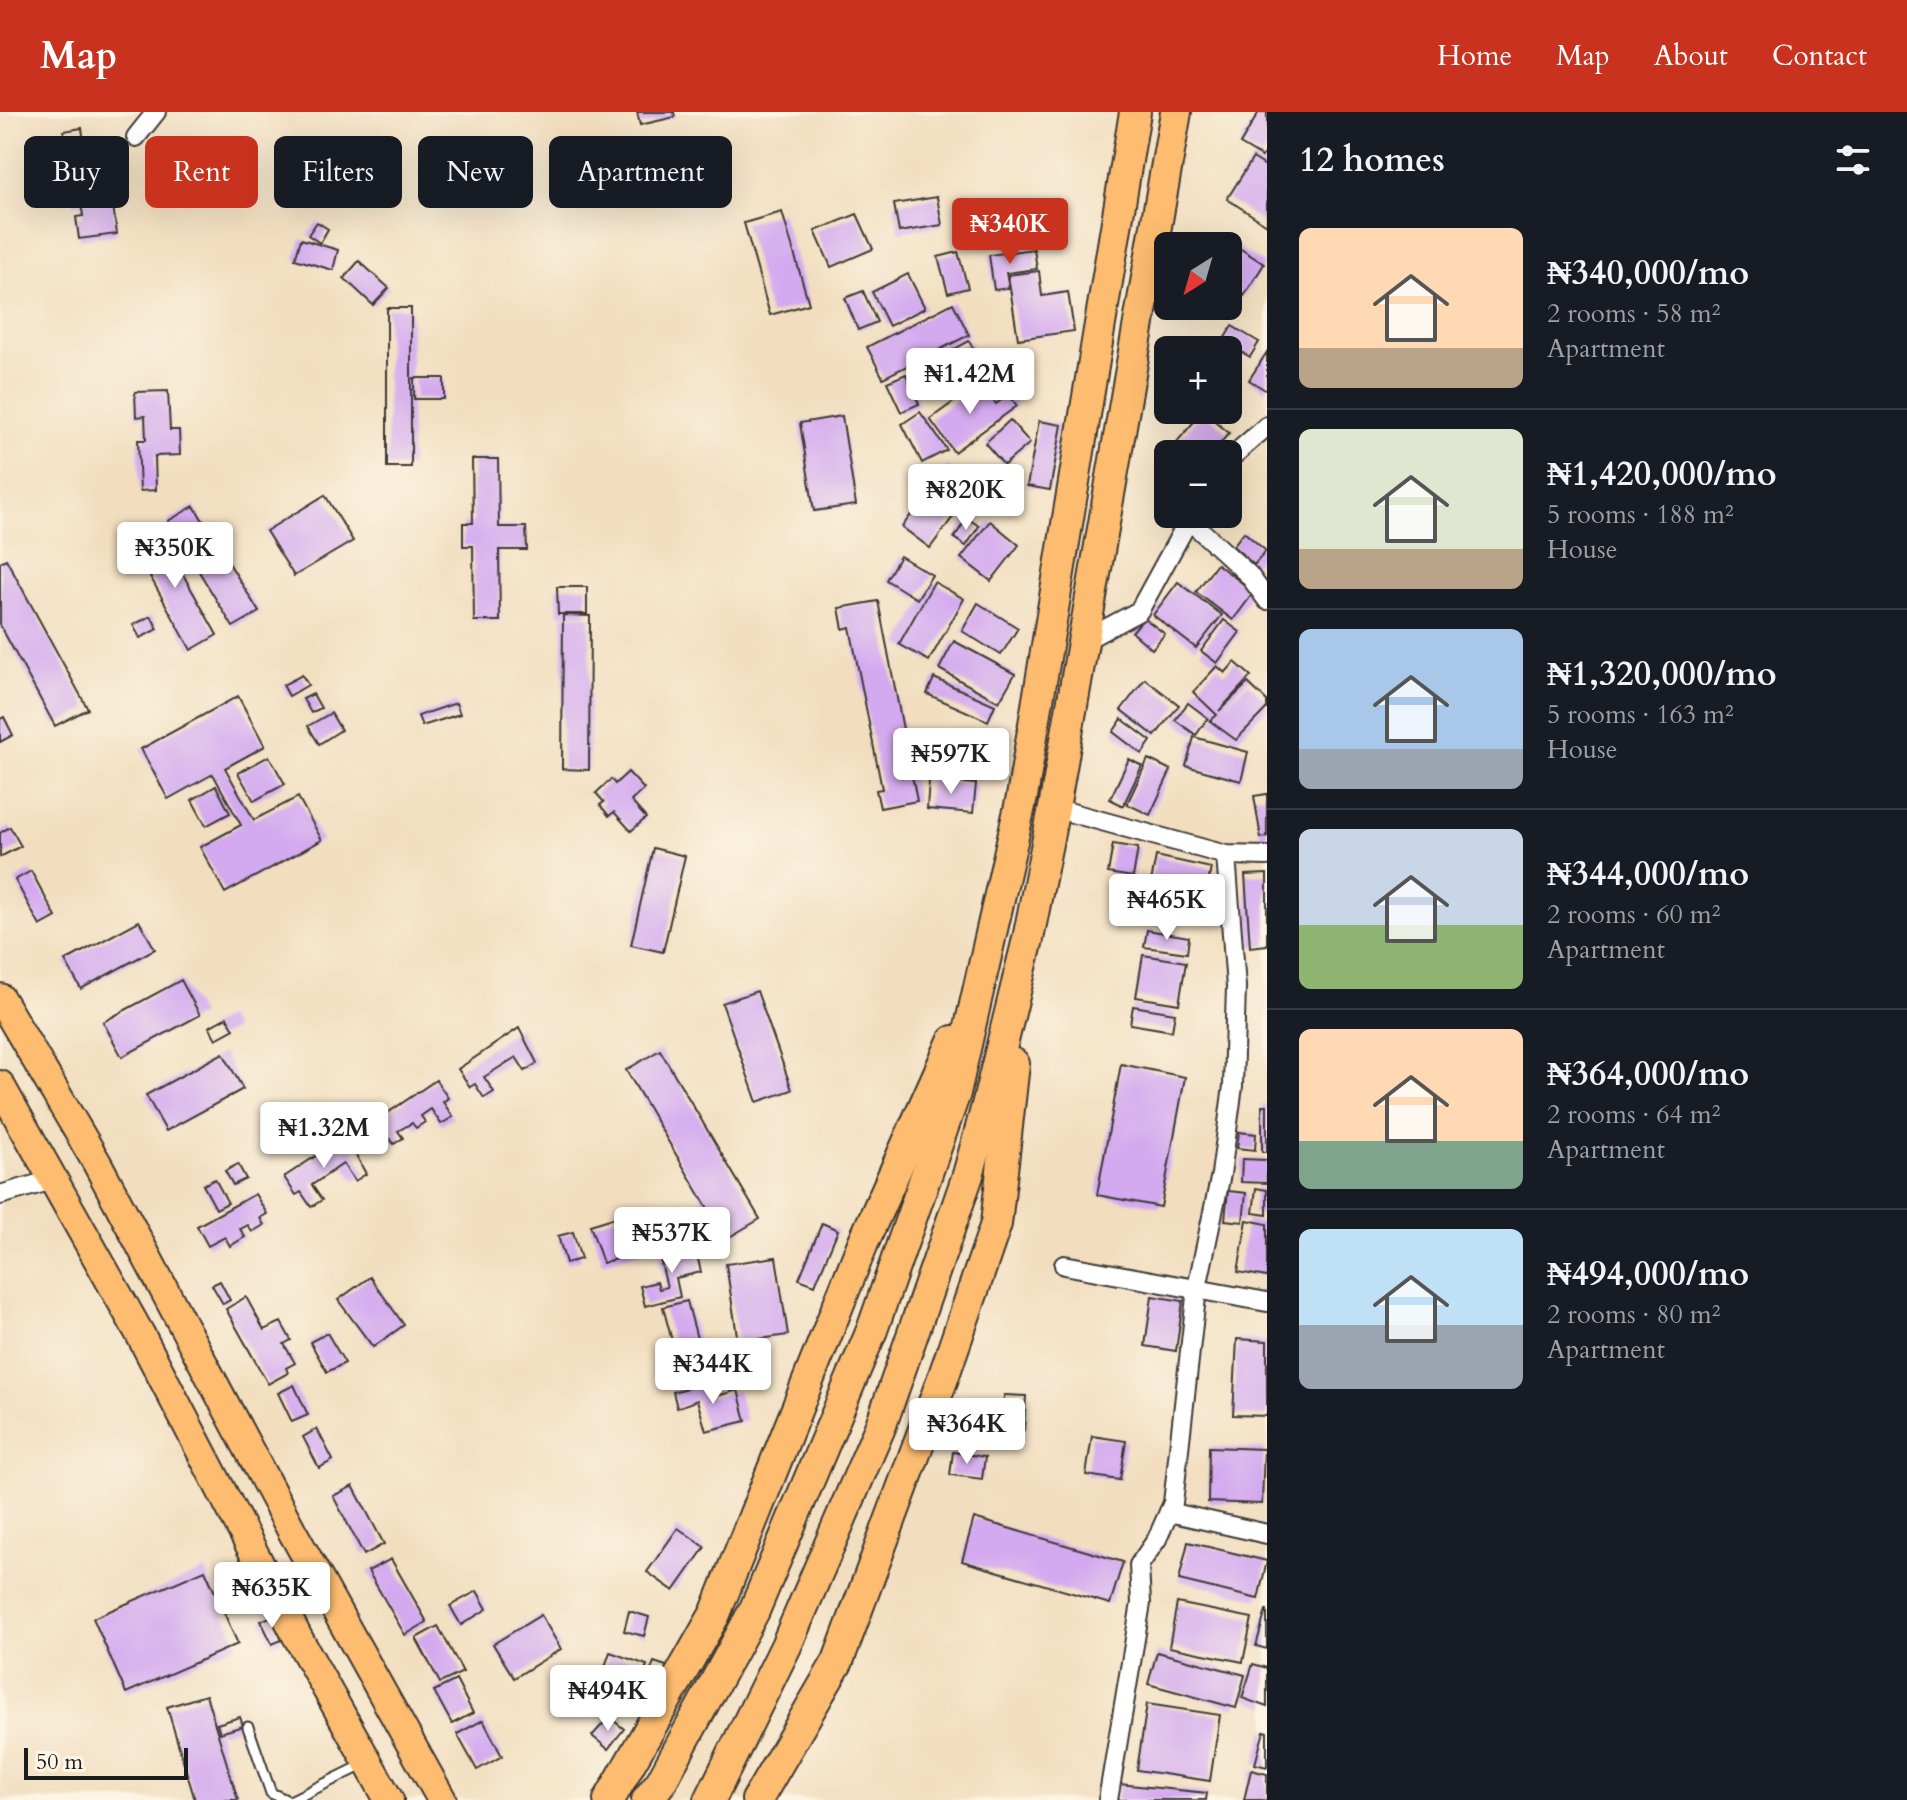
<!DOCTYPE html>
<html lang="en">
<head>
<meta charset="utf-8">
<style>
	body { margin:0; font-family:Cardo,serif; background:#242831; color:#f1f3f6; height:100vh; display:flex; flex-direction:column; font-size:30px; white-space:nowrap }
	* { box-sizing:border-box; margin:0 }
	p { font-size:26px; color:#9ea1a6 }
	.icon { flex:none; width:44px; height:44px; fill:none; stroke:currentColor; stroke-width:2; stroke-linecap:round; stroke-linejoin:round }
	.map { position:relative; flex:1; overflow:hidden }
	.panel { display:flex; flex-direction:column; background:#171b24; width:640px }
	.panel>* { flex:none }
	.hud { position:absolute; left:24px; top:24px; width:760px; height:72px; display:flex; gap:16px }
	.needle { width:52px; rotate:217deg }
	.tools { position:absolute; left:1154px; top:120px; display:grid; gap:16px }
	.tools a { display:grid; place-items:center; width:88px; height:88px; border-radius:12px; background:#171b24; box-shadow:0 8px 32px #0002; font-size:40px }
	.scale { position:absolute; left:24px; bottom:20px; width:164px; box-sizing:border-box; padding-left:8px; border:4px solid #1c1c1c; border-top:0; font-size:22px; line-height:28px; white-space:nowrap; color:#1c1c1c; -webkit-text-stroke:6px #fcf5e5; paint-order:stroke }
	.price { position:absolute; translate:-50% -68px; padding:0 18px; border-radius:8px; background:#fff; color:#222; font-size:26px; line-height:52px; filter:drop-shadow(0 2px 4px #0008) }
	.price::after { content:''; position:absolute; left:50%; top:48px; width:24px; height:18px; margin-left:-12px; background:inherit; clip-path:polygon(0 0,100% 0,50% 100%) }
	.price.current { background:#c8321e; color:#fff }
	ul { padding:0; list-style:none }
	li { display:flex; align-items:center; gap:24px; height:200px; padding:0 32px }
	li+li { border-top:2px solid #363941 }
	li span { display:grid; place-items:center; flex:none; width:224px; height:160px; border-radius:12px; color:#555 }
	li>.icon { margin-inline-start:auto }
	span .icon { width:96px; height:96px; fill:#fffc; stroke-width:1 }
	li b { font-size:34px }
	h2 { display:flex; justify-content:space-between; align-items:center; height:96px; padding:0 32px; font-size:34px }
	.chip { padding:0 28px; border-radius:12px; background:#171b24; box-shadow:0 8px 32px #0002; font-size:28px; line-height:72px }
	.chip.current { background:#c8321e; color:#fff }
	header { display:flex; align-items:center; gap:48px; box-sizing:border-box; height:112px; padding:0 40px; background:#c8321e; color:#fff }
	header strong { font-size:38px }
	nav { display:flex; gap:44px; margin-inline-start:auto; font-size:28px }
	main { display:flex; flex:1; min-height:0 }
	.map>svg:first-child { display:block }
</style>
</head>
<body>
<header>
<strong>Map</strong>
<nav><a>Home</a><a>Map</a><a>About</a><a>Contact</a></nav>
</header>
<main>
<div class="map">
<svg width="1267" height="1688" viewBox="0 0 1267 1688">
	<rect width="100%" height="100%" fill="#fcf5e5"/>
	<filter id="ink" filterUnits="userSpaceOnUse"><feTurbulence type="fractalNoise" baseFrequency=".0125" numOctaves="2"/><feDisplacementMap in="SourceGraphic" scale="16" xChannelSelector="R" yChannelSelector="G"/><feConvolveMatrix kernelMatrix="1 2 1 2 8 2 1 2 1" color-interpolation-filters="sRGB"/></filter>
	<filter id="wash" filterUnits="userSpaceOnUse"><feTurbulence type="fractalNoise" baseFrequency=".006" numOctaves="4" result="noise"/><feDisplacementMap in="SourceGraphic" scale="32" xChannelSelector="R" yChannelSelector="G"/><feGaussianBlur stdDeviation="1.8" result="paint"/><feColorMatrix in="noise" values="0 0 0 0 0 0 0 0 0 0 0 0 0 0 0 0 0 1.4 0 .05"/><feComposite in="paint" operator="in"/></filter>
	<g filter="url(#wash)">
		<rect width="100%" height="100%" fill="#f2debf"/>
		<g id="blocks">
			<!-- building -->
			<g fill="#d3a9ef">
				<polygon points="637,0 674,0 675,5 640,13"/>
				<polygon points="1259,0 1267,0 1267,36 1262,45 1240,32"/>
				<polygon points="82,16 88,60 108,58 117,122 79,127 76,105 83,104 81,91 74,93 64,19"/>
				<polygon points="1253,46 1267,55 1267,113 1227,87"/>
				<polygon points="937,85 942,113 899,120 894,92"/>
				<polygon points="977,92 981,107 966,111 962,96"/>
				<polygon points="782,100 809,192 770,203 744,111"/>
				<polygon points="857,102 873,137 831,155 815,119"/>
				<polygon points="317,110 328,117 320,131 308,123"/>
				<polygon points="301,127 338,138 333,158 295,147"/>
				<polygon points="1233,132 1264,152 1244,184 1228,173 1228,140"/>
				<polygon points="1034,137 1037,157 1006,161 1009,176 994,178 989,143"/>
				<polygon points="958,140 968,176 948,181 938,145"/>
				<polygon points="359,149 389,176 373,193 344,166"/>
				<polygon points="1039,159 1042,184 1068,180 1074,219 1018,227 1008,163"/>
				<polygon points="908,162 925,196 889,214 872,180"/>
				<polygon points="863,179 877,210 858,218 845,186"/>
				<polygon points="953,191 969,223 883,266 867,235"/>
				<rect x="387" y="196" width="24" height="159"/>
				<polygon points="1232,214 1259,230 1250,245 1223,229"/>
				<polygon points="969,229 985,258 956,274 940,245"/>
				<polygon points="1267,240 1267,279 1249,268"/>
				<polygon points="906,262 919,292 901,300 887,270"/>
				<rect x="414" y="266" width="30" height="21"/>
				<polygon points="980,271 996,292 1009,283 1017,294 954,340 930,307"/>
				<polygon points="168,279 170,318 179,318 180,343 155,344 156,378 140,379 138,328 146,328 145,304 136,305 135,280"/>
				<polygon points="1203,299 1229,321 1211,342 1175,342 1170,338"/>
				<polygon points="920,300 947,338 922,351 902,312"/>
				<polygon points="842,304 856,393 814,399 800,311"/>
				<polygon points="1010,308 1030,331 1004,353 985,331"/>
				<polygon points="1039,309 1062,313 1050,378 1027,374"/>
				<polygon points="472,347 498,347 499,415 526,415 527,438 499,438 500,509 474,509 473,434 463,434 463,411 473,411"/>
				<polygon points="947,354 975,375 930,436 902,415"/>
				<polygon points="325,383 353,429 294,464 266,419"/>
				<polygon points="194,394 259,500 233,515 168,409"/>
				<polygon points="967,406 979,414 966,434 954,426"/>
				<polygon points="990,409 1019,433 991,469 961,446"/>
				<polygon points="158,418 217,523 191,538 132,432"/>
				<polygon points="1244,420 1266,439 1254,453 1233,434"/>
				<polygon points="900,444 932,463 917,487 886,468"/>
				<polygon points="6,447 88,597 55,614 0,513 0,450"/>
				<polygon points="1217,452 1254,480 1233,508 1196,480"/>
				<polygon points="934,470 964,487 929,549 899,532"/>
				<polygon points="1178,470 1222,503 1196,536 1153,503"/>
				<polygon points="557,475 587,475 587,502 558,502"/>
				<polygon points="878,489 917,689 880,696 876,678 882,677 850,515 843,517 839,496"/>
				<polygon points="978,491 1018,516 1001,543 962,519"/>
				<polygon points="563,503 590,504 589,658 562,657"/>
				<polygon points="151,504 158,517 140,526 133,513"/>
				<polygon points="1144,506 1165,522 1152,537 1132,520"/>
				<polygon points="1224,508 1240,520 1217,551 1201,539"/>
				<polygon points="954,529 1015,562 999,590 939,557"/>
				<polygon points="1235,550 1251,564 1219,599 1248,571 1267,589 1267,596 1236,628 1210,609 1217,603 1193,580 1217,554 1225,561"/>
				<polygon points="302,563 308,573 289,584 283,573"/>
				<polygon points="934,566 995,593 988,609 927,582"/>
				<polygon points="1145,567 1179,593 1155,624 1121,598"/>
				<polygon points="313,582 321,596 311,601 303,587"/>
				<polygon points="238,584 265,634 225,656 254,708 298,685 322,728 225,781 200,735 241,713 213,662 168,687 141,637"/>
				<polygon points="456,591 460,602 422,614 418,604"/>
				<polygon points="1188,591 1208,606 1196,623 1175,608"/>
				<polygon points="331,601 341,618 319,632 308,614"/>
				<polygon points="4,605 13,623 0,630 0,607"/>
				<polygon points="1122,607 1151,629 1142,642 1113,620"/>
				<polygon points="1194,625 1248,640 1241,669 1186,654"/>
				<polygon points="975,637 997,640 994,668 971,665"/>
				<polygon points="269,644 285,672 254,689 238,661"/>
				<polygon points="1129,647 1142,654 1123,694 1110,687"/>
				<polygon points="1148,647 1171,658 1150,703 1127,692"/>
				<polygon points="628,660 644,677 631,689 646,706 631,719 614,700 609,704 600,693 604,690 596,681 611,667 615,672"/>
				<polygon points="929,668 976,672 973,701 927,697"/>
				<polygon points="216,674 230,701 206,714 192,688"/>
				<polygon points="1267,682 1267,725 1261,726 1254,684"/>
				<polygon points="10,715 21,734 0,745 0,721"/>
				<polygon points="1113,732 1138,736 1133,765 1108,761"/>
				<polygon points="653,736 685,744 663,840 631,833"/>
				<polygon points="1156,744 1211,756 1205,786 1150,775"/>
				<polygon points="31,759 56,805 40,814 15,768"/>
				<polygon points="1267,762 1267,833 1250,835 1245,763"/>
				<polygon points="139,809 155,837 81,877 65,849"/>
				<polygon points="1147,818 1189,825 1187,841 1144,835"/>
				<polygon points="1143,843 1186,850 1179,892 1136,885"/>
				<polygon points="181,868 200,903 122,945 103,910"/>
				<polygon points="757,879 792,978 757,990 722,891"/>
				<polygon points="1133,894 1175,901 1172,919 1130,912"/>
				<polygon points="227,905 234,917 216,927 209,915"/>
				<polygon points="519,916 537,951 525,959 516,945 484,965 494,980 484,986 475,972 470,975 458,957"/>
				<polygon points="660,938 760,1107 726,1127 626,958"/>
				<polygon points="223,941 243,977 166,1019 146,983"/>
				<polygon points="1121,952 1185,965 1161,1095 1097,1083"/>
				<polygon points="436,968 448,986 443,990 453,1005 441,1012 431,997 421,1004 425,1010 416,1016 412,1011 398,1019 403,1026 394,1032 389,1026 385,1029 373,1011"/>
				<rect x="1262" y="993" width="5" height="47"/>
				<polygon points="1239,1020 1256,1022 1255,1038 1237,1036"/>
				<polygon points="346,1024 366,1062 355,1069 343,1052 312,1073 322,1088 311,1095 301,1080 296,1083 284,1065"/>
				<polygon points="1242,1047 1267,1048 1267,1071 1241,1070"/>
				<polygon points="238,1052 246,1067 233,1073 225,1059"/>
				<polygon points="215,1067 228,1091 216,1097 203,1073"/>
				<polygon points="1256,1076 1267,1078 1267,1103 1253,1101"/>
				<polygon points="1228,1079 1246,1081 1243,1110 1225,1108"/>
				<polygon points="255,1082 267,1102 260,1106 264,1113 252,1120 248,1113 240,1117 245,1125 230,1134 225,1125 208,1134 197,1114"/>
				<polygon points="633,1100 645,1138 603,1151 590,1113"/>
				<polygon points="1247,1108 1267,1112 1267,1165 1238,1160"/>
				<polygon points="822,1111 838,1118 815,1173 799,1167"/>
				<polygon points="573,1120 581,1147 566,1151 558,1124"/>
				<polygon points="695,1134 701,1160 676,1166 680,1185 645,1194 640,1174 657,1170 659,1177 667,1175 659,1143"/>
				<polygon points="776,1145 788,1223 738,1230 726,1152"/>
				<polygon points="370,1165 404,1213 373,1235 338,1188"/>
				<polygon points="220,1169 230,1188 223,1192 212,1173"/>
				<polygon points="1152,1184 1183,1189 1176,1239 1145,1234"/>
				<polygon points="246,1185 264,1218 281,1210 291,1228 284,1232 295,1251 286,1256 288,1261 268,1272 226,1197"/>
				<polygon points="687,1189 708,1268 684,1274 663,1195"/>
				<polygon points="327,1221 345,1251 327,1260 310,1230"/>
				<polygon points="1237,1227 1267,1229 1267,1304 1233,1303"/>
				<polygon points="706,1271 710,1286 738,1278 746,1309 706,1319 697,1288 677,1296 673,1280"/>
				<polygon points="294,1273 308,1303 292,1310 278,1281"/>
				<polygon points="1004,1283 1026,1284 1024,1318 1002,1317"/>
				<polygon points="317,1317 333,1348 319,1356 303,1325"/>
				<polygon points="1092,1324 1126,1329 1120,1368 1086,1363"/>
				<polygon points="1209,1335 1264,1337 1262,1392 1208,1390"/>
				<polygon points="953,1340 985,1345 982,1367 950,1363"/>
				<polygon points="353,1374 384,1432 364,1443 333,1384"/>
				<polygon points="974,1406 1123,1450 1110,1492 962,1449"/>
				<polygon points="678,1416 705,1435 674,1479 647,1460"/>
				<polygon points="1188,1430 1267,1449 1258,1487 1179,1468"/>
				<polygon points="391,1447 427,1510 405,1523 368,1459"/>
				<polygon points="205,1458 238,1532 126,1581 93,1506"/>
				<polygon points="477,1479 487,1497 461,1513 450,1494"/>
				<polygon points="1177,1491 1252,1506 1243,1550 1169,1535"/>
				<polygon points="1266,1498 1267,1498 1267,1537 1256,1534"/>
				<polygon points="629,1499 649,1505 644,1524 624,1519"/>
				<polygon points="541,1503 561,1537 514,1566 493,1532"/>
				<polygon points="272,1504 282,1528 272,1532 261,1509"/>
				<polygon points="438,1514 463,1560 440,1571 416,1526"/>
				<polygon points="610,1540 647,1553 630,1599 594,1587"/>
				<polygon points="1157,1540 1245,1563 1236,1596 1148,1572"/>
				<polygon points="654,1550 669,1555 662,1575 647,1569"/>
				<polygon points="1253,1552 1267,1556 1267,1595 1242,1586"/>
				<polygon points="456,1568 473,1601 452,1612 434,1579"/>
				<polygon points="206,1583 238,1688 195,1688 167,1595"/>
				<polygon points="1147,1592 1220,1603 1210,1669 1137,1658"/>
				<polygon points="240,1605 243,1614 220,1621 217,1612"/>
				<polygon points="609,1605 624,1617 608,1637 592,1624"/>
				<polygon points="483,1608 502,1644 477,1658 457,1622"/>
				<polygon points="1264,1619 1267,1620 1267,1655 1255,1652"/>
				<polygon points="1251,1658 1267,1662 1267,1688 1244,1688"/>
				<polygon points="1119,1672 1207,1681 1206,1688 1117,1688"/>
			</g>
		</g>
	</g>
	<g filter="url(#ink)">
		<use href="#blocks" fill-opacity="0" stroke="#3c3934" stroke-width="2"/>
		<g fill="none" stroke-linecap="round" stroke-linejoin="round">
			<!-- service casing -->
			<g stroke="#3c3934" stroke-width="13">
				<g id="service">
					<polyline points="248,1615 271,1681 286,1688"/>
					<polyline points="292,1688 365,1652"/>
				</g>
			</g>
			<!-- minor casing -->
			<g stroke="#3c3934" stroke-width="22">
				<g id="minor">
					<polyline points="136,25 156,0"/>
					<polyline points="1228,348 1267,314"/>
					<polyline points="1188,407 1249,463 1267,488"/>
					<polyline points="1085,528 1139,499 1192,402"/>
					<polyline points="1054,696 1226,743 1267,744"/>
					<polyline points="0,1083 52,1068"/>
					<polyline points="1064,1153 1267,1190"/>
					<polyline points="1169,1400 1267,1422"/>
					<polyline points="1108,1688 1141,1491 1139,1453 1157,1427 1173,1391 1197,1176 1221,1062 1233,974 1236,875 1226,743"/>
				</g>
			</g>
			<!-- primary casing -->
			<g stroke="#3c3934" stroke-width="32">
				<g id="primary">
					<polyline points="0,886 97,1051 292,1419 442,1688"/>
					<polyline points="0,973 140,1222 297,1524 389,1688"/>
				</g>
			</g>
			<!-- trunk casing -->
			<g stroke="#3c3934" stroke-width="34">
				<g id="trunk">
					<polyline points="609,1688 715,1502 863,1131 953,929"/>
					<polyline points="647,1688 661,1670 754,1499 872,1218 955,981 1022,685 1135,0"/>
					<polyline points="710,1688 786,1534 881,1313 968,1063 988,990 1028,827 1054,696 1176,0"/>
					<polyline points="757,1688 838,1549 943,1266 996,1112 1014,952"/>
				</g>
			</g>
			<!-- service -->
			<use href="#service" stroke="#fff" stroke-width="9"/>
			<!-- minor -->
			<use href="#minor" stroke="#fff" stroke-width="18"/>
			<!-- primary -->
			<use href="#primary" stroke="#fdbc70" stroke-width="28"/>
			<!-- trunk -->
			<use href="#trunk" stroke="#fdbc70" stroke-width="30"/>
		</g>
	</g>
</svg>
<div class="tools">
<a><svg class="needle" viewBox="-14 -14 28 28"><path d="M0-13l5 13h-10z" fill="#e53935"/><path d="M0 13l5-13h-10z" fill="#9ea1a6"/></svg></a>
<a>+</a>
<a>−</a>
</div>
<div class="scale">50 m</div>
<b class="price current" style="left:1010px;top:154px">₦340K</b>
<b class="price" style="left:970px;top:304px">₦1.42M</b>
<b class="price" style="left:966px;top:420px">₦820K</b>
<b class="price" style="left:175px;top:478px">₦350K</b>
<b class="price" style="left:951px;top:684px">₦597K</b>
<b class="price" style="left:1167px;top:830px">₦465K</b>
<b class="price" style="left:324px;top:1058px">₦1.32M</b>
<b class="price" style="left:672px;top:1163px">₦537K</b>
<b class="price" style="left:713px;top:1294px">₦344K</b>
<b class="price" style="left:967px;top:1354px">₦364K</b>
<b class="price" style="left:272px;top:1518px">₦635K</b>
<b class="price" style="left:608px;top:1621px">₦494K</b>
<div class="hud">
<a class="chip">Buy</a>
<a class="chip current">Rent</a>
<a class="chip">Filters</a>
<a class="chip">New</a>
<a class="chip">Apartment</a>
</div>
</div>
<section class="panel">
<h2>12 homes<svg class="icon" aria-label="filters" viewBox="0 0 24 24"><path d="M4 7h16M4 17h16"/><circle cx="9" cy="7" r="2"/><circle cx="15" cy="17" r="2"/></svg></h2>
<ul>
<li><span style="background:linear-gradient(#ffd9b3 75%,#b9a48a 0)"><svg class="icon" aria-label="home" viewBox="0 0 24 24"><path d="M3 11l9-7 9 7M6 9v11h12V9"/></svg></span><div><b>₦340,000/mo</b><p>2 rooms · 58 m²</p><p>Apartment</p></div></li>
<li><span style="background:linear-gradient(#dfe7d0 75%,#b9a48a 0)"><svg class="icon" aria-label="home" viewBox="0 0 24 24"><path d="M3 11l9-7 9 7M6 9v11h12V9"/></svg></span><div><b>₦1,420,000/mo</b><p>5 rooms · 188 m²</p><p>House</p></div></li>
<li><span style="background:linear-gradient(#a9c7e8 75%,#9aa5b1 0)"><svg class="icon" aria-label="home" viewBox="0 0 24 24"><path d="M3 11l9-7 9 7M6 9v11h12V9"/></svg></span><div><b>₦1,320,000/mo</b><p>5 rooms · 163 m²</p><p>House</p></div></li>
<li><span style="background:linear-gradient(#c9d6e8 60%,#8fb573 0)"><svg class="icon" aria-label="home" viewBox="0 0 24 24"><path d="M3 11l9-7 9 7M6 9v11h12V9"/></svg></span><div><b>₦344,000/mo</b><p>2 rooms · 60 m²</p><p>Apartment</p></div></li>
<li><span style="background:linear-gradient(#ffd9b3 70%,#7fa58c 0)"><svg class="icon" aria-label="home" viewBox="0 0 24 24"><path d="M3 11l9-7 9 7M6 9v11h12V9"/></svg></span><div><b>₦364,000/mo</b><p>2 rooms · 64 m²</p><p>Apartment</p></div></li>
<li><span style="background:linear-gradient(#bfe0f5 60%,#9aa5b1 0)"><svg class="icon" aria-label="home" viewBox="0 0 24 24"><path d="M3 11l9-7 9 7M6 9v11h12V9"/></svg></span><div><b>₦494,000/mo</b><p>2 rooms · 80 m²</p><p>Apartment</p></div></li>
</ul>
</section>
</main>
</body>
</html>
